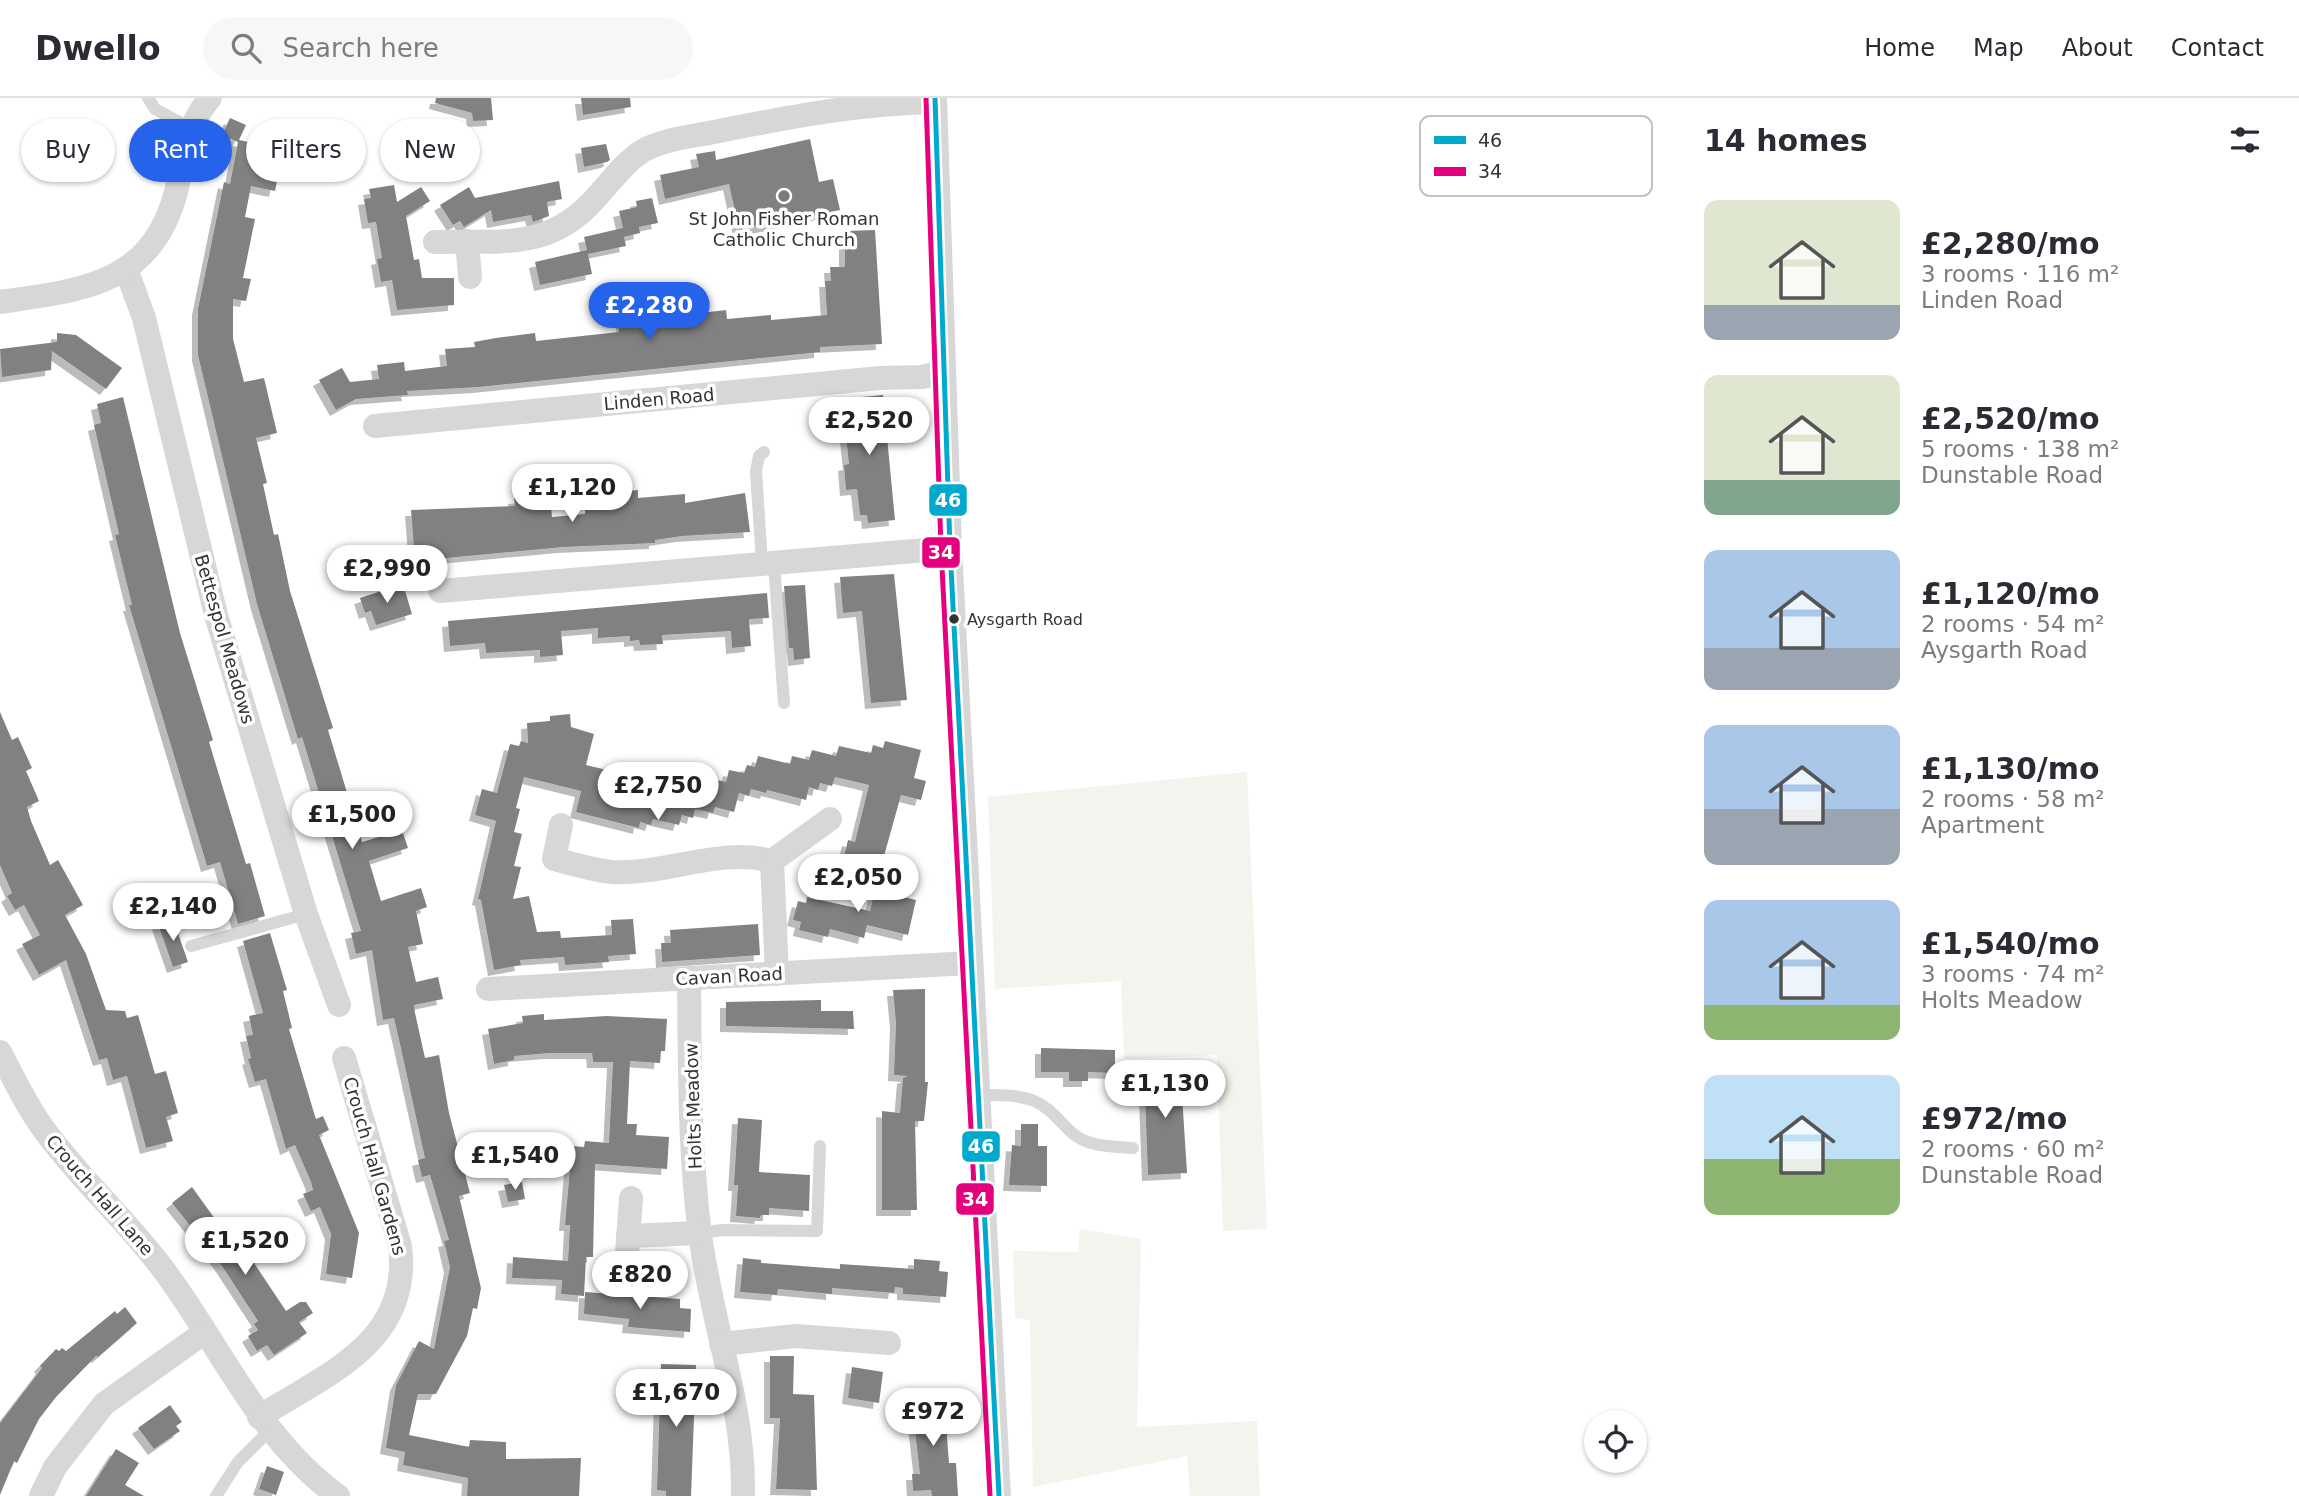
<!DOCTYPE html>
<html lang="en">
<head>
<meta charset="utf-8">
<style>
	body { margin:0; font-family:"DejaVu Sans",sans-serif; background:#f7f7f7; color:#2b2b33; height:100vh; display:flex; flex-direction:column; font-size:26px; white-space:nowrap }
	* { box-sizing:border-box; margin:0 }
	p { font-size:23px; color:#7c7c81 }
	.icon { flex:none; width:38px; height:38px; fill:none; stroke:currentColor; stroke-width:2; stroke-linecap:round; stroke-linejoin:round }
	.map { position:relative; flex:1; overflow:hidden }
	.panel { display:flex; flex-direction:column; background:#fff; width:630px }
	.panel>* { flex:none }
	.hud { position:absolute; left:21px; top:21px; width:665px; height:63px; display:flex; gap:14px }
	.buttons { position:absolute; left:1584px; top:1312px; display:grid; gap:14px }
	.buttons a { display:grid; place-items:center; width:63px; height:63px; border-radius:50%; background:#fff; box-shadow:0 2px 5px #0004; font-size:35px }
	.price { position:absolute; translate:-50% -60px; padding:0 16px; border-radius:24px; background:#fff; color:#222; font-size:23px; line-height:46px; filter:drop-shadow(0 2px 4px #0008) }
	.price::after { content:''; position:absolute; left:50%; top:42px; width:21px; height:16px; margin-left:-10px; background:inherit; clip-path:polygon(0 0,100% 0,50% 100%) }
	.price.current { background:#2563eb; color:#fff }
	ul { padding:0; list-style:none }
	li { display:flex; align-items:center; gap:21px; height:175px; padding:0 35px }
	li span { display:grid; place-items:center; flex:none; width:196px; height:140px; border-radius:14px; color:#555 }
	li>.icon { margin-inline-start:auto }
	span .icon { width:84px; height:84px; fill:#fffc; stroke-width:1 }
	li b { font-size:30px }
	h2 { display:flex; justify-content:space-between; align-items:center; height:84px; padding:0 35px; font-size:30px }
	.pill { padding:0 24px; border-radius:32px; background:#fff; box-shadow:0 2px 5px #0004; font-size:24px; line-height:63px }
	.pill.current { background:#2563eb; color:#fff }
	header { display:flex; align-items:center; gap:42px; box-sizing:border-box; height:98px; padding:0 35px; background:#fff; border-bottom:2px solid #e1e1e2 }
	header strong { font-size:33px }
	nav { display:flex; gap:38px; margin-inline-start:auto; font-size:24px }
	.search { width:490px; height:63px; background:#f7f7f7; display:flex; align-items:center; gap:18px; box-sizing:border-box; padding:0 24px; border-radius:38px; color:#7c7c81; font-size:26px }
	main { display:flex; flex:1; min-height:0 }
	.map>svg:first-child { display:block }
</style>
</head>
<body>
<header>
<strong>Dwello</strong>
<div class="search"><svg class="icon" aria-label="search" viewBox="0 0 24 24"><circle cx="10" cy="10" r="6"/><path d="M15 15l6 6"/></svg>Search here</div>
<nav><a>Home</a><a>Map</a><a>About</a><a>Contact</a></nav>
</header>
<main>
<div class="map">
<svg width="1669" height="1398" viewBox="0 0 1669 1398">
	<defs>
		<filter id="shadow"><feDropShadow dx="-6" dy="6" stdDeviation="0" flood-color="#0004"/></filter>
	</defs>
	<rect width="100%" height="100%" fill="#fff"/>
	<!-- green -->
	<g fill="#f1f5ed">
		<polygon points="1247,674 1267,1131 1223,1133 1217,957 1124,961 1121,883 995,891 988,699"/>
		<polygon points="1080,1131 1141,1141 1137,1329 1257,1323 1260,1398 1190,1398 1187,1358 1033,1389 1030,1222 1015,1220 1013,1153 1078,1154"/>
	</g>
	<!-- building -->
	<g fill="#818181" filter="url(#shadow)">
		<polygon points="436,0 491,0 493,22 473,23 472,15 435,5"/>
		<polygon points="581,0 630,0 631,9 583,17"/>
		<polygon points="230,20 246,27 239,42 263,47 260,64 280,68 275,93 251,88 245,119 255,121 243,180 251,181 246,203 233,201 233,241 244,284 264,280 277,335 256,340 267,385 263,386 274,437 278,436 290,493 333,630 328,632 362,744 402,732 408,750 369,763 381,803 421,790 427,809 416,813 423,846 408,849 416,884 438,879 443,901 414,907 415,915 425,960 439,957 449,1015 470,1095 459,1098 481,1190 477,1211 473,1210 467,1238 436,1296 418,1296 409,1337 469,1349 470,1342 506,1344 506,1361 581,1360 579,1398 467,1398 468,1380 403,1367 405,1354 386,1350 396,1287 419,1243 434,1251 450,1169 444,1143 449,1142 430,1077 422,1079 418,1062 425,1060 400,946 394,920 383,922 372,852 356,856 351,835 361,833 302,639 298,641 257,506 198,257 198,211 224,84 230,86 238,44 222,37"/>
		<polygon points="309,27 322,49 304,61 290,38"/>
		<polygon points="810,41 819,84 833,81 840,112 758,130 758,127 739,131 729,86 665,101 660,77 699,69 696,56 715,53 716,62"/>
		<polygon points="606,46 610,62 607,64 584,69 581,50"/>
		<polygon points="559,83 562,101 547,104 549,118 533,124 531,117 493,124 491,112 464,129 460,123 453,127 440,107 469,89 475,100"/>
		<polygon points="394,87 397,104 421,89 430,103 406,118 414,162 419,161 422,180 454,180 454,207 397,212 392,182 381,184 377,161 382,160 376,124 368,125 364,101 371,100 369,91"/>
		<polygon points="652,100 658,125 639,129 640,135 624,139 626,148 588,156 592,176 540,187 535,164 587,152 584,139 623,130 619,113 637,109 636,103"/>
		<polygon points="875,132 882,246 820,249 820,254 479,289 407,293 408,297 356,301 336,312 319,282 342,270 350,284 379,281 377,267 404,264 405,273 447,268 445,251 475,249 474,244 496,240 535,235 536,243 619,234 619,230 623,230 621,219 650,216 651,230 693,226 692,216 726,212 727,221 771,217 771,222 827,217 825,183 831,183 830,169 845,169 845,133"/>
		<polygon points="57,235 76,237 122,270 106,291 52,253 51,272 2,279 0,251 57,244"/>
		<polygon points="883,297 895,422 868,425 867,417 860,417 857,391 846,392 844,367 849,366 842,301"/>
		<polygon points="123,299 180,535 213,642 209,644 246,766 250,765 265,818 238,826 220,764 207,768 129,507 132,507 115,437 119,436 94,327 101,325 97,306"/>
		<polygon points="638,392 638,400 685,396 685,405 745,395 750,434 682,438 655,442 655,445 563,449 415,463 411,412 515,408 514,400 550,397 552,419 585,416 585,410 607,408 606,395"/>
		<polygon points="894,476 907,602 871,605 862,513 843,515 840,479"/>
		<polygon points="403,486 412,516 376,527 371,513 365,515 360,500"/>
		<polygon points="805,487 810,560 794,562 793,550 789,550 784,488"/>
		<polygon points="767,495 769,520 749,521 751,548 732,550 731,533 662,537 663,546 640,547 639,542 630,543 630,538 598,540 598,530 561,533 563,557 540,559 540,552 486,555 485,545 450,548 448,523"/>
		<polygon points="0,614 12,642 18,639 32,670 26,673 39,703 27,709 31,723 50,767 58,762 83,807 65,817 86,856 106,912 125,913 127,920 138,917 155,976 166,973 178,1015 166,1019 173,1043 146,1050 127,978 113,982 107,960 99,962 66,862 39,877 22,846 40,837 24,807 15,812 7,798 12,795 0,767"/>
		<polygon points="570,616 571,629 594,636 586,667 624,676 622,683 663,693 664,690 670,691 672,685 709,695 712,681 726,684 729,672 744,675 747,667 755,669 758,658 790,666 792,658 809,662 812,652 836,658 839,648 871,655 873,647 883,650 885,643 921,652 914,680 926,683 921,702 901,697 879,776 842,767 848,742 855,744 869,687 835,679 832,688 820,685 818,692 809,689 806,702 767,692 766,695 751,691 749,698 739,695 734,714 715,709 713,715 695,711 693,720 682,717 679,727 653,721 651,727 640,724 639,730 576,714 581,693 524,679 516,710 520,711 514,734 522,736 514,768 521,769 513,801 529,798 537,834 560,833 561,840 612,837 611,822 633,821 636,856 608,858 609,864 565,867 564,859 520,862 521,867 494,872 481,802 478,801 496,723 475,717 482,691 497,695 510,646 519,648 521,643 528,645 527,625 550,623 550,618"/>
		<polygon points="879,776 895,780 891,796 916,802 908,837 867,827 864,840 830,831 828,839 799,832 801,824 793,822 798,803 806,805 807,799 870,813"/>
		<polygon points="173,821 188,864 173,869 158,826"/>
		<polygon points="758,826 760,857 662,864 661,845 671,845 670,832"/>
		<polygon points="270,835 287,892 283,893 292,930 289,931 314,1015 316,1021 323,1018 329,1032 319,1037 359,1135 352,1180 326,1176 331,1136 320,1109 311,1113 303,1096 313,1092 311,1084 295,1047 286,1051 266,981 255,984 248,961 251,960 246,938 253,937 249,918 263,915 243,843"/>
		<polygon points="925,891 925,984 928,984 924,1023 915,1023 917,1112 882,1112 882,1013 900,1015 903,980 908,978 894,977 896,925 893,892"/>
		<polygon points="821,902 821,913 853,913 854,931 726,928 726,904"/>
		<polygon points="544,916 544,922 606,918 667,921 665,953 661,953 660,965 630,963 627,1026 637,1026 636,1037 669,1039 667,1071 595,1066 593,1159 586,1159 584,1198 561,1196 562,1182 512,1180 513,1159 568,1163 570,1127 565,1127 572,1048 584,1049 585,1043 609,1045 613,964 593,964 592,955 550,955 514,958 514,962 494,966 488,931 523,925 522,918"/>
		<polygon points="1041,950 1115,952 1115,975 1088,974 1088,983 1069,983 1069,974 1041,974"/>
		<polygon points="1183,968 1184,997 1182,997 1187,1075 1148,1077 1144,969"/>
		<polygon points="738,1020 762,1022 759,1074 810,1077 809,1113 769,1110 769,1117 761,1117 760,1120 736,1118 738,1087 734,1087"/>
		<polygon points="1021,1026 1038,1026 1038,1048 1047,1048 1047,1088 1009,1087 1012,1047 1021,1048"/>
		<polygon points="522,1084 525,1101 508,1104 504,1087"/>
		<polygon points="192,1089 223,1132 234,1123 249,1141 242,1147 286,1213 300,1204 306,1204 313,1215 299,1224 307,1235 274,1257 267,1247 257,1253 248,1238 258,1232 254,1226 258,1223 220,1165 172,1105"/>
		<polygon points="743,1160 761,1162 761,1165 840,1171 840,1166 914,1171 914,1161 940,1163 939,1173 948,1174 946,1199 903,1196 903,1190 895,1189 894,1195 832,1190 832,1196 778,1191 777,1197 740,1194"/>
		<polygon points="585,1194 680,1201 680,1210 691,1211 690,1234 628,1229 629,1221 584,1216"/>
		<polygon points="125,1209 137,1225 98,1259 96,1258 56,1299 39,1321 17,1365 14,1363 0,1397 0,1325 42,1270 40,1268 56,1251 59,1253 62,1250 66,1253 115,1213 117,1216"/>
		<polygon points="770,1258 794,1258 793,1296 814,1297 817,1392 776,1391 780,1320 770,1320"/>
		<polygon points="661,1266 696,1267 691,1398 666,1398 666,1393 657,1392"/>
		<polygon points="852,1269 883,1274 879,1305 848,1300"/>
		<polygon points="922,1297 944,1300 949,1365 956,1365 958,1398 932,1398 931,1392 913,1393 912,1376 920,1376 911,1298"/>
		<polygon points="170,1307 182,1324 176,1328 180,1333 154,1351 138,1330"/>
		<polygon points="116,1351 139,1365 125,1387 144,1398 86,1398"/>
		<polygon points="267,1368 284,1374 276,1397 259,1391"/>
	</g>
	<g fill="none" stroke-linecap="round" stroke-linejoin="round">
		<!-- lane -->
		<g stroke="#d7d7d7" stroke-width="12">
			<polyline points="148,0 155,11 191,30"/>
			<polyline points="774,465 784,605"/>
			<polyline points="762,466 756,373 759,358 764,354"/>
			<polyline points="191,848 306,816"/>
			<path d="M977,997C995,997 1014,996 1032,1002C1050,1009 1057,1021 1070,1033C1087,1050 1112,1048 1133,1050"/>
			<polyline points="700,1135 722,1132 817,1133 820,1048"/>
			<polyline points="216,1398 238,1364 270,1332"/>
		</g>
		<!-- street -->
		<g stroke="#d7d7d7" stroke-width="24">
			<polyline points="935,0 950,450 999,1398"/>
			<polyline points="467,143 470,179"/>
			<path d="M435,144C495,142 544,153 589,107C607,89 624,63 646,51C668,40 696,38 719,33C795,18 856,6 935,4"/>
			<polyline points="126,171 144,220 216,517 306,816 339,907"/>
			<path d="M0,204C81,192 151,188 176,94C184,60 186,28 210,0"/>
			<polyline points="375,328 880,280 922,279 943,274"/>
			<polyline points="440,493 950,450"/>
			<path d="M561,727L554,761C573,766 592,772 612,774C666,777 719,749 772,763L777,876"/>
			<polyline points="772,763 830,721"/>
			<path d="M689,880C690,965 689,1052 700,1136C711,1223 745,1309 743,1398"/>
			<polyline points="488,891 970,865"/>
			<path d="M0,954C14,981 27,1009 45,1033C81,1082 127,1123 163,1171C221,1248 258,1340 338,1398"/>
			<polyline points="628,1138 700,1135"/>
			<polyline points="626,1169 631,1100"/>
			<polyline points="721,1246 796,1238 889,1245"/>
			<path d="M259,1319C327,1276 412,1244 400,1148L344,960"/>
			<polyline points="41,1398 55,1369 104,1306 205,1234"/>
		</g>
		<!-- bus-1 casing -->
		<g stroke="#fff" stroke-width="10">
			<polyline id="bus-1" points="935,0 950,450 999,1398"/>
		</g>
		<!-- bus-2 casing -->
		<g stroke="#fff" stroke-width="10">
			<polyline id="bus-2" points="926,0 941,450 990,1398"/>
		</g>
		<!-- bus-1 -->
		<use href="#bus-1" stroke="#00a9ce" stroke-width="5"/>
		<!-- bus-2 -->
		<use href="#bus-2" stroke="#e5007d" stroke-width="5"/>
	</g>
	<!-- markers -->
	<circle fill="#7a7a7a" stroke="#fff" stroke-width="2.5" cx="784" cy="98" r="7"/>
	<circle fill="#333" stroke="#fff" stroke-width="2.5" cx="954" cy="521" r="6"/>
	<g text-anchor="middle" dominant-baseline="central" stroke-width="7" stroke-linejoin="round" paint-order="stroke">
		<!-- bus labels -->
		<g font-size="16" fill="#333" stroke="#fff" text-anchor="start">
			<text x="967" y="521">Aysgarth Road</text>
		</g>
		<!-- poi labels -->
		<g font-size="18" fill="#333" stroke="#fff">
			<text x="784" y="120">St John Fisher Roman<tspan x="784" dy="21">Catholic Church</tspan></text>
		</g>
		<!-- street labels -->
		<g font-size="18" fill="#333" stroke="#fff">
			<text transform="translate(659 301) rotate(-5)">Linden Road</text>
			<text transform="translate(225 541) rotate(74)">Bettespol Meadows</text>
			<text transform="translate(729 878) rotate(-3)">Cavan Road</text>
			<text transform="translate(693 1008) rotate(-92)">Holts Meadow</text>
			<text transform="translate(375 1068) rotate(74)">Crouch Hall Gardens</text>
			<text transform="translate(100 1097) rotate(49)">Crouch Hall Lane</text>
		</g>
	</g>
	<!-- legend -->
	<rect x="1420" y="18" width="232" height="80" rx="10" fill="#fff" stroke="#c2c2c2" stroke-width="2"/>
	<rect x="1434" y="38" width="32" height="8" fill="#00a9ce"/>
	<rect x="1434" y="69" width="32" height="9" fill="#e5007d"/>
	<g font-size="19" fill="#333">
		<text x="1478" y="49">46</text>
		<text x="1478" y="80">34</text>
	</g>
	<g stroke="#fff" stroke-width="2.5">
		<rect x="928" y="385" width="40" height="34" rx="7" fill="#00a9ce"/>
		<rect x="921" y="438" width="40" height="33" rx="7" fill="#e5007d"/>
		<rect x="961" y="1032" width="40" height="33" rx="7" fill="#00a9ce"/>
		<rect x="955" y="1084" width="40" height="34" rx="7" fill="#e5007d"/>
	</g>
	<g font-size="19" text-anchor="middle" font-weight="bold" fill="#fff">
		<text x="948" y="409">46</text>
		<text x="941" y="461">34</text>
		<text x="981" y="1055">46</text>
		<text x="975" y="1108">34</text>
	</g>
</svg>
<div class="buttons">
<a><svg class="icon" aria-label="locate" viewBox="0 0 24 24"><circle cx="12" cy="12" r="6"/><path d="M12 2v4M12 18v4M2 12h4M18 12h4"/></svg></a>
</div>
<b class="price current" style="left:649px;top:244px">£2,280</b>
<b class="price" style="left:869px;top:359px">£2,520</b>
<b class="price" style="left:572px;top:426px">£1,120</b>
<b class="price" style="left:387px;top:507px">£2,990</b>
<b class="price" style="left:658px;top:724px">£2,750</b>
<b class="price" style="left:352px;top:753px">£1,500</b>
<b class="price" style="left:858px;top:816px">£2,050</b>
<b class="price" style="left:173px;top:845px">£2,140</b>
<b class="price" style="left:1165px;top:1022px">£1,130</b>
<b class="price" style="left:515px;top:1094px">£1,540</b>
<b class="price" style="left:245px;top:1179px">£1,520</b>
<b class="price" style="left:640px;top:1213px">£820</b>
<b class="price" style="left:676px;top:1331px">£1,670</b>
<b class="price" style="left:933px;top:1350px">£972</b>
<div class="hud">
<a class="pill">Buy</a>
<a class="pill current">Rent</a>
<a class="pill">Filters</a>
<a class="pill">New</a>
</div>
</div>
<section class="panel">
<h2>14 homes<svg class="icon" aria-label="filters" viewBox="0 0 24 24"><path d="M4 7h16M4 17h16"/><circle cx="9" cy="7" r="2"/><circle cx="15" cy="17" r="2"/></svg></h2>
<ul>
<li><span style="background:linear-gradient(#dfe7d0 75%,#9aa5b1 0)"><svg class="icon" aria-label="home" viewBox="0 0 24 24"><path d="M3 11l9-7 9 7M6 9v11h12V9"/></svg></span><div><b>£2,280/mo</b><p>3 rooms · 116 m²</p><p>Linden Road</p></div></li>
<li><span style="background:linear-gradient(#dfe7d0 75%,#7fa58c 0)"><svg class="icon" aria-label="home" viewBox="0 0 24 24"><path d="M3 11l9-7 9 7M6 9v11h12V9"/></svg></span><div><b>£2,520/mo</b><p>5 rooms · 138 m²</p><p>Dunstable Road</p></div></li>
<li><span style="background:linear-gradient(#a9c7e8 70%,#9aa5b1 0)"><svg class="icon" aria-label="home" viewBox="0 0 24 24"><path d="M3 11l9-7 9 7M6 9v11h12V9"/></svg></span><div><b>£1,120/mo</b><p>2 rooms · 54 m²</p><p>Aysgarth Road</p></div></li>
<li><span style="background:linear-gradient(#a9c7e8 60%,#9aa5b1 0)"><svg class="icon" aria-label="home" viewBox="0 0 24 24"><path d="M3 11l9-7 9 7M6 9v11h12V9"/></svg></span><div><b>£1,130/mo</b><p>2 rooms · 58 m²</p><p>Apartment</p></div></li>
<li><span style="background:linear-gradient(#a9c7e8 75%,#8fb573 0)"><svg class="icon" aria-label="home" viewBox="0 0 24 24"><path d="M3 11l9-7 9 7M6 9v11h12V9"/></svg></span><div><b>£1,540/mo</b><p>3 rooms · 74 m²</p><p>Holts Meadow</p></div></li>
<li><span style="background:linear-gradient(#bfe0f5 60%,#8fb573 0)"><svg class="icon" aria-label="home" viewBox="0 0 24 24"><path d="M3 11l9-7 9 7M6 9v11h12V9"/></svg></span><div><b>£972/mo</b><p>2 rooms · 60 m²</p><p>Dunstable Road</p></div></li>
</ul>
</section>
</main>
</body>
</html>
